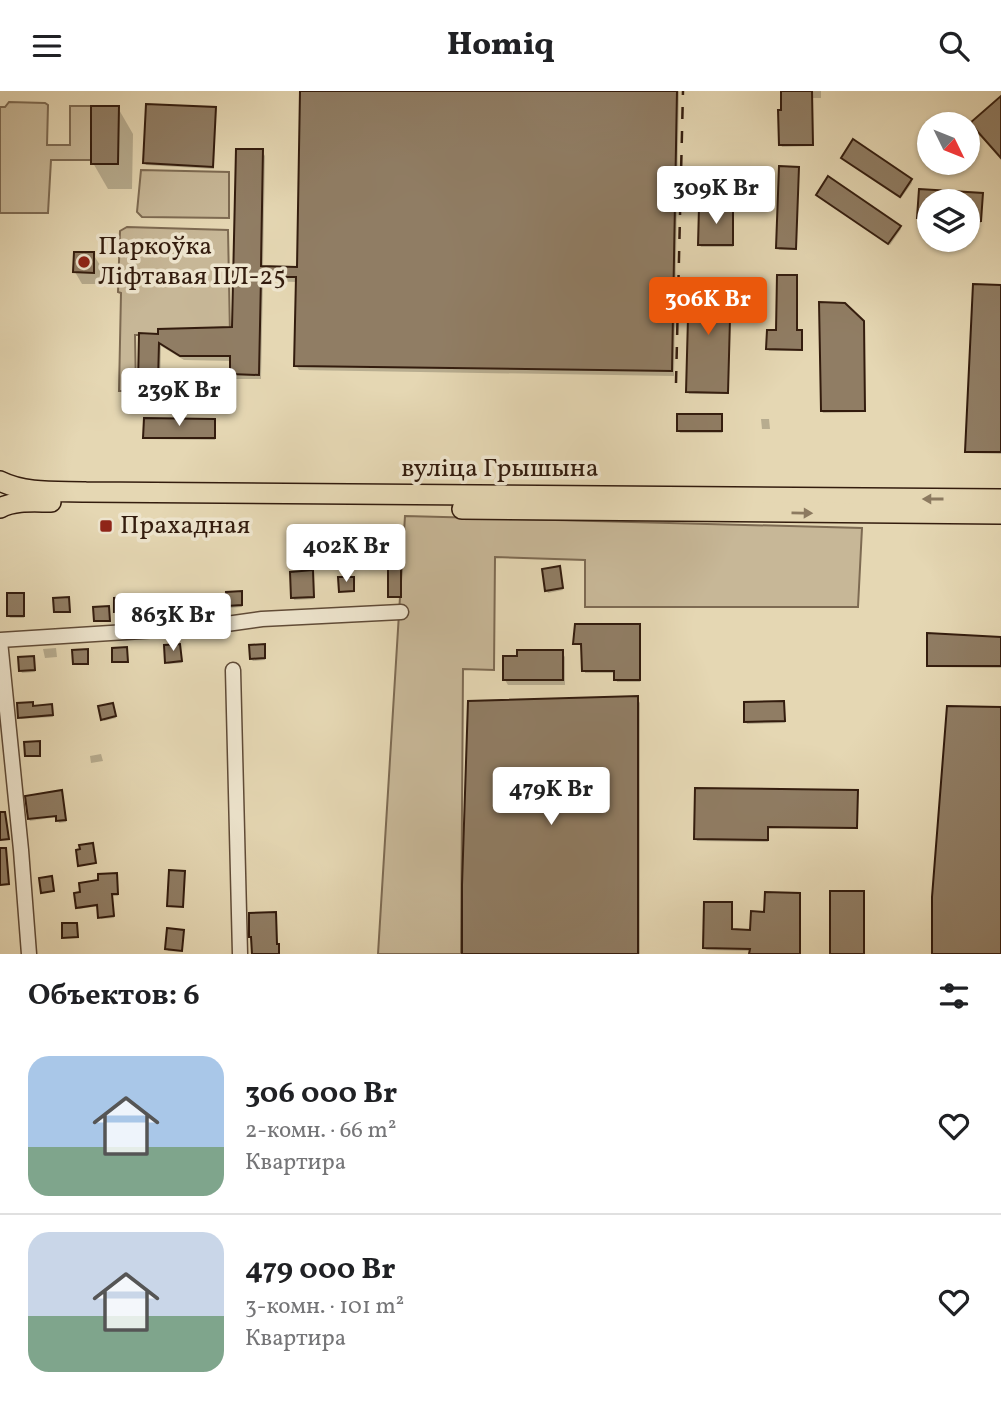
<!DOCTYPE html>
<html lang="ru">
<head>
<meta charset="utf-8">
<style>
	body { margin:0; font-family:Vollkorn,serif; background:#f6f6f6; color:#202124; height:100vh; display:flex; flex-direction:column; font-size:26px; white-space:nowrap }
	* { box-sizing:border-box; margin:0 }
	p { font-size:23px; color:#757577 }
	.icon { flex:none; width:38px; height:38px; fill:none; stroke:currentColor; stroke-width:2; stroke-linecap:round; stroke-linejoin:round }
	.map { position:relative; height:863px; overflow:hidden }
	.panel { display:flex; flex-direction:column; background:#fff; flex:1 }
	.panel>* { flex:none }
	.needle { width:46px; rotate:133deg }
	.buttons { position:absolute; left:917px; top:21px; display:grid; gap:14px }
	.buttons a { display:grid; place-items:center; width:63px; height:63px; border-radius:50%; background:#fff; box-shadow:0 2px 5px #0004; font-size:35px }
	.price { position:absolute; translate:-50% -60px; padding:0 16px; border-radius:7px; background:#fff; color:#222; font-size:23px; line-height:46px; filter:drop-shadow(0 2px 4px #0008) }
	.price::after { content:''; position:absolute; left:50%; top:42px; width:21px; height:16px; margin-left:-10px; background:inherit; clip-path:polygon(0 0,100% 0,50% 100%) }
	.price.active { background:#ea580c; color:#fff }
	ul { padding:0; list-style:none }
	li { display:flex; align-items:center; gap:21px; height:175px; padding:0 28px }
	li+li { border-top:2px solid #e0e0e0 }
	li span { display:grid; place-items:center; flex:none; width:196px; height:140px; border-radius:21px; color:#555 }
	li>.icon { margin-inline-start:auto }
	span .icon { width:84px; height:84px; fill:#fffc; stroke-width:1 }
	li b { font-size:30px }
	h2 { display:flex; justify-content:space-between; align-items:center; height:84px; padding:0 28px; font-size:30px }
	header { display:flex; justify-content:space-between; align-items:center; height:91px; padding:0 28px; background:#fff; font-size:32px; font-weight:800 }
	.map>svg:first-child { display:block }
</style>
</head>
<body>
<header><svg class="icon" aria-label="menu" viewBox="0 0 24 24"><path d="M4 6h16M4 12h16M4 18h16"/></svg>Homiq<svg class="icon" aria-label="search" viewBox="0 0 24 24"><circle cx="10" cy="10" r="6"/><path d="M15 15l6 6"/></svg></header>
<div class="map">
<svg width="1001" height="863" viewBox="0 0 1001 863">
	<rect width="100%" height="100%" fill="#e5d7b3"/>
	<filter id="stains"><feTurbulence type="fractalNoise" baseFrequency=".00286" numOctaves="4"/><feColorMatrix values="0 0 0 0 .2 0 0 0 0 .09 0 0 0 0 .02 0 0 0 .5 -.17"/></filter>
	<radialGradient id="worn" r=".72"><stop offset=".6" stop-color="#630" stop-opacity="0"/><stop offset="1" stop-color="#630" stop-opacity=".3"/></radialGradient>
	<!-- green -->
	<g fill="#c7b797" stroke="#7d6a52" stroke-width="2">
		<polygon points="9,11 45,12 48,14 47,54 70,54 70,15 91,15 91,69 51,69 48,122 0,122 0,16 5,16"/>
		<polygon points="141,79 229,81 229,127 142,126 137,121"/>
		<polygon points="127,136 228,139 230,243 135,244 136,300 119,300 121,202 118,201 120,140"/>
		<polygon points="405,425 862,437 858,516 585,516 585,469 495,466 494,579 463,578 461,863 378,863"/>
	</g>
	<!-- shadow -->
	<g fill="#0003">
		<polygon points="302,0 679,0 674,285 299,279 296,274 297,191 263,190 261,288 235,288 232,283 232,270 184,269 161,255 160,297 143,296 140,291 160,244 234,238 262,60 265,65 263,177 299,177"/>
		<polygon points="783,0 821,0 821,7 812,7 813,55 782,56 781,54"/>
		<polygon points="1001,7 1001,69 979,43 972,32"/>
		<polygon points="118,17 133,43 132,98 108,98 93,72"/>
		<polygon points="215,18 214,78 146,74 145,72"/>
		<polygon points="843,67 911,90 912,92 901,107"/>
		<polygon points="798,78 796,159 779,159 778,157"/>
		<polygon points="921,100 982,104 981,132 968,131 968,110 929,110 929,129 920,128"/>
		<polygon points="819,106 900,136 901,138 890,154"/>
		<polygon points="732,118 733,156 701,156 700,154"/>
		<polygon points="93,163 100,174 100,193 82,193 75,181"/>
		<polygon points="796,186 797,241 801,241 803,243 802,260 769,260 768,258 778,241"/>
		<polygon points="731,195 728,303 689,303 688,301"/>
		<polygon points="1001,196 1001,363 968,362 967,360"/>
		<polygon points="864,234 865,321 823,322 822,320"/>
		<polygon points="721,324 722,342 680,342 679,340"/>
		<polygon points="761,328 769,328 770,338 762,338"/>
		<polygon points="214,330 215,349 146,348 145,346"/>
		<polygon points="560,479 563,499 548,502 547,500"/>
		<polygon points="291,482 313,483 314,508 294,509"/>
		<polygon points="23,503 24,527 10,527 9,525"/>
		<polygon points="242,504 242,516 229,517 228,515"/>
		<polygon points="640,537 640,591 617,591 616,582 585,582 583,554 576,554 575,552"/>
		<polygon points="1001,547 1001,577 930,576 929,574"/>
		<polygon points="180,556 182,572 168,573 167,571"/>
		<polygon points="56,557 57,566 45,567 43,558"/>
		<polygon points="265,557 265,569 253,570 251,568"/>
		<polygon points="562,561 565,566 565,594 508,594 505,589"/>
		<polygon points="33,567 35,581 22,582 21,580"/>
		<polygon points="637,607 640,612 640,863 464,863"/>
		<polygon points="783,612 785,632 747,633 746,631 746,613"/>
		<polygon points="33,615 52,617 53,626 21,628 20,626"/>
		<polygon points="113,615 116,627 104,630 100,617"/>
		<polygon points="101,663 103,670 91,672 90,665"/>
		<polygon points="858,702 857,738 768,737 768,751 697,750 696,748"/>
		<polygon points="63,703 66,731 59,732 57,726 30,730 29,728"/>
		<polygon points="117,786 118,805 112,805 114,827 101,828 99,815 79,818 78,816"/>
		<polygon points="799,803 800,863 751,863 751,860 706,859 705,857 731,813 732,840 752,840 765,823"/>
		<polygon points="183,840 184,842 182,861 168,860 167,858"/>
	</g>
	<!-- building -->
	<g fill="#907d64" stroke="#331c0e" stroke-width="2">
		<polygon points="300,0 677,0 672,280 294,275 296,186 261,186 259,284 230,283 230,265 180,265 159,252 158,292 138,292 139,242 158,243 158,238 232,236 236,58 263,58 261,175 297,176"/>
		<polygon points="781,0 812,0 813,54 779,54 778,19 781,19"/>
		<polygon points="1001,5 1001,67 970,32"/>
		<polygon points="146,13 216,16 213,76 143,72"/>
		<polygon points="91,15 119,15 118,73 91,73"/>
		<polygon points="853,48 912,88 900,106 841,67"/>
		<polygon points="779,75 799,76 796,158 776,157"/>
		<polygon points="828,85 901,135 888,153 816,104"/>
		<polygon points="919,98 983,102 981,130 968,130 968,110 929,110 929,127 917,127"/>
		<polygon points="699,116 733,116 733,154 698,154"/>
		<polygon points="74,161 94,161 94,182 73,181"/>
		<polygon points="777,184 797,184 797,239 802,239 802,259 766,258 767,239 776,239"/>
		<polygon points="689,190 731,191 728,302 686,301"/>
		<polygon points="973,193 1001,194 1001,361 965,361"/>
		<polygon points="819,211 845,212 864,230 865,320 821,320"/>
		<rect x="677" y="323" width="45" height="17"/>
		<polygon points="144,327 215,328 215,347 143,347"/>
		<rect x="388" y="469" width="13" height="37"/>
		<polygon points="560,475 563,497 545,500 542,478"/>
		<polygon points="313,479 314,506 291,507 290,481"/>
		<polygon points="338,486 354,486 354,500 339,501"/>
		<polygon points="242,500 242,514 227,515 226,501"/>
		<rect x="7" y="502" width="17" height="23"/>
		<polygon points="69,506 70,521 54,521 53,507"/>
		<polygon points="129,506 130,520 114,521 114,507"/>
		<polygon points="163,513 164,527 148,528 147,514"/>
		<polygon points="109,515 110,530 94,530 93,516"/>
		<polygon points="575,533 640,533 640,589 614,589 614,580 582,580 581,553 573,553"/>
		<polygon points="927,542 1001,546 1001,575 927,575"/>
		<polygon points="180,553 182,570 165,572 164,554"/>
		<polygon points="265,553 265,567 250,568 249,554"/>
		<polygon points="127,556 128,571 112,571 112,557"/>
		<polygon points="88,558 88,573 73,573 72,559"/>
		<polygon points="517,559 563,559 563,589 503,589 503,565 517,565"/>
		<polygon points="34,565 35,579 19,580 18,566"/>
		<polygon points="638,605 638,863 462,863 462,794 468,610"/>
		<polygon points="784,610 785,630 744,631 744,611"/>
		<polygon points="33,611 33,615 52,613 53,624 18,627 17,612"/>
		<polygon points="113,612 116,625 101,629 98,615"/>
		<polygon points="947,615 1001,616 1001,863 932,863 932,806"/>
		<polygon points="40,650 40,665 25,665 24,651"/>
		<polygon points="695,697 858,699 857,737 768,736 768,749 694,748"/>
		<polygon points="62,699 66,729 56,730 56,725 28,728 25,705"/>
		<polygon points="0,721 5,721 9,748 0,749"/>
		<polygon points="93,752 96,772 78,775 76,759 80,758 79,754"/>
		<polygon points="0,757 6,757 9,793 0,794"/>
		<polygon points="169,779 185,780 183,816 167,815"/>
		<polygon points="117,782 118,803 112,803 114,825 98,827 97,814 76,817 74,802 80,801 79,792 98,789 98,783"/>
		<polygon points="52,785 54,800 41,802 39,787"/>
		<rect x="830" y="800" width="34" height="63"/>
		<polygon points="765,801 800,802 800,863 749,863 750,858 703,857 704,811 732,811 732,838 750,839 751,820 764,821"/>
		<polygon points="276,821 277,853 279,853 279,863 252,863 251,846 249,846 249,822"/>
		<polygon points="62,832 77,832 78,846 62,847"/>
		<polygon points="167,837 184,839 182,860 165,858"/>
	</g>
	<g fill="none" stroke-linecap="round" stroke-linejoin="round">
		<!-- minor casing -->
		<g stroke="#604b37" stroke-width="17">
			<g id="minor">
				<polyline points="0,549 205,536 262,528 401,521"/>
				<polyline points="0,550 21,759 29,863"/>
				<polyline points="233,579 240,863"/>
			</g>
		</g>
		<!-- major casing -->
		<g stroke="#331c0e" stroke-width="22">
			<g id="major">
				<path d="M0,390C26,403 58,400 86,401L1001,408"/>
				<path d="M0,417C15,409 34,411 51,411"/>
				<polyline points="462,418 1001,423"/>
			</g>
		</g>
		<!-- minor -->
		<use href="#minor" stroke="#eee5ce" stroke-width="14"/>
		<!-- major -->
		<use href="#major" stroke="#e5d7b3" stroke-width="19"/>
		<!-- rail -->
		<polyline stroke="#331c0e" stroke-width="2.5" stroke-dasharray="12 12" stroke-linecap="butt" points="676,292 683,0"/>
	</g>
	<!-- one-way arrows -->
	<defs><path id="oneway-solid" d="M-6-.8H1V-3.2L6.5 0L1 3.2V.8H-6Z" transform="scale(1.75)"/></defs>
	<g fill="#8c7a60">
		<use href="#oneway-solid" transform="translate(933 408) rotate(-180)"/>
		<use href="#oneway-solid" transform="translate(802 422) rotate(1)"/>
	</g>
	<!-- markers -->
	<g fill="#8f2418" stroke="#eee5ce" stroke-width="2.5">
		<circle cx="84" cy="171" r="7"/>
		<rect x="99" y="428" width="14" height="14" rx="3.5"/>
	</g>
	<g text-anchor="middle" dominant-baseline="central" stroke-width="7" stroke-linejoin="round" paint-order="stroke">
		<!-- poi labels -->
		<g font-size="26" fill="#331c0e" stroke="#eee5ce" text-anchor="start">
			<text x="98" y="156">Паркоўка<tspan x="98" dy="30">Ліфтавая ПЛ-25</tspan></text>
			<text x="120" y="435">Прахадная</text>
		</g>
		<!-- street labels -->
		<g font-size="26" fill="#331c0e" stroke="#eee5ce">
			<text x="500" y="378">вуліца Грышына</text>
		</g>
	</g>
	<rect width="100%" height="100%" filter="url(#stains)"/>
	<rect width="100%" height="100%" fill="url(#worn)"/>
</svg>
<div class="buttons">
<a><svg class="needle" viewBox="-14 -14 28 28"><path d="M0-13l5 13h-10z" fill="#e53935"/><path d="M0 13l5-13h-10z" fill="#757577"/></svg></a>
<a><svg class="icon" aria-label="layers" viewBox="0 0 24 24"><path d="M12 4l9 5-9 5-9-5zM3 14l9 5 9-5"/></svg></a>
</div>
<b class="price" style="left:716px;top:135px">309K Br</b>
<b class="price active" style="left:708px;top:246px">306K Br</b>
<b class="price" style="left:179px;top:337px">239K Br</b>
<b class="price" style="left:346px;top:493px">402K Br</b>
<b class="price" style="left:173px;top:562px">863K Br</b>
<b class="price" style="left:551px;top:736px">479K Br</b>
</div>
<section class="panel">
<h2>Объектов: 6<svg class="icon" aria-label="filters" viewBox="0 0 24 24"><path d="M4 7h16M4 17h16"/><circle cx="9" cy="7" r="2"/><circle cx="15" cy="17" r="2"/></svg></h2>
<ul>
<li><span style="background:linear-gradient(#a9c7e8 65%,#7fa58c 0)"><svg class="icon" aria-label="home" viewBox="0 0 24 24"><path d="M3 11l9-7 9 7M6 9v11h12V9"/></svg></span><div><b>306 000 Br</b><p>2-комн. · 66 m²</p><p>Квартира</p></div><svg class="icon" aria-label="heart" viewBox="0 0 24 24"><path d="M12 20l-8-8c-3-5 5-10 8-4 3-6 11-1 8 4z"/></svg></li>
<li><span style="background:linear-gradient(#c9d6e8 60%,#7fa58c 0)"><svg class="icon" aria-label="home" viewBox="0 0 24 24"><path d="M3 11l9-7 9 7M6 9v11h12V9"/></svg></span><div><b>479 000 Br</b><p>3-комн. · 101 m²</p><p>Квартира</p></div><svg class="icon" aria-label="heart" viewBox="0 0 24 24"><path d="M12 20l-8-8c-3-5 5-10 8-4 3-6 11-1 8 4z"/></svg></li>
</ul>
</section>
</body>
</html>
